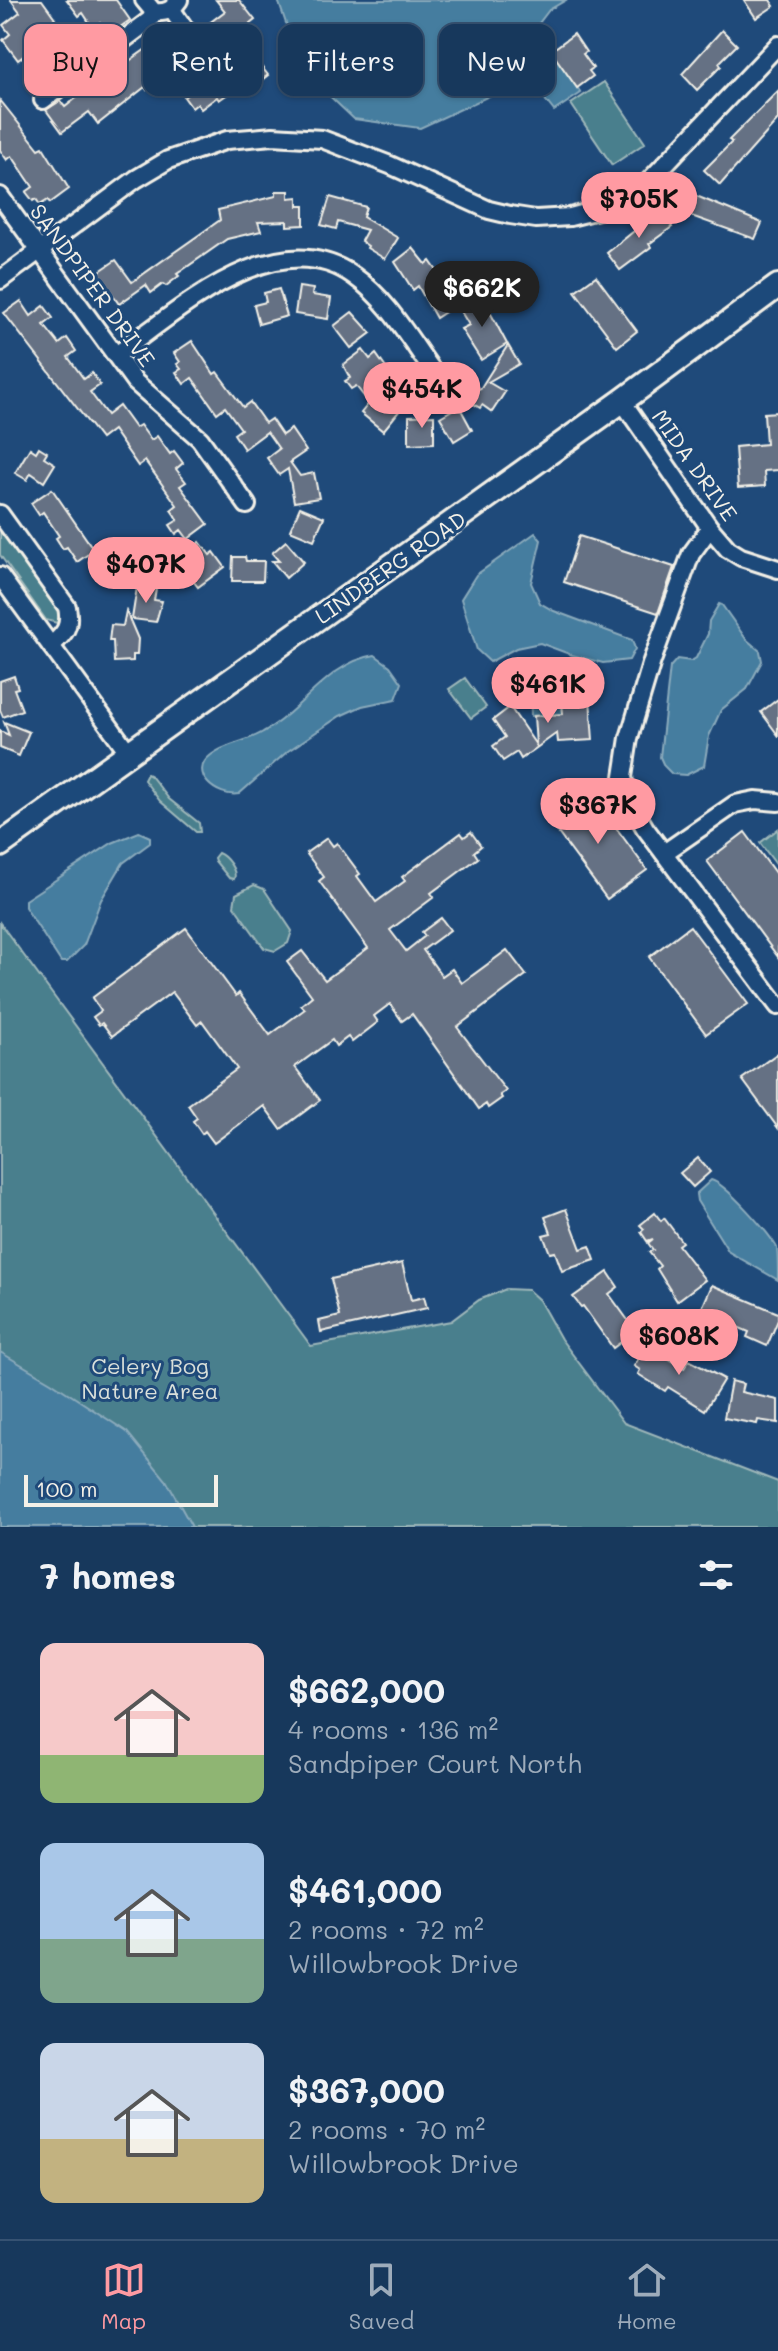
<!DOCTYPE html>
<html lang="en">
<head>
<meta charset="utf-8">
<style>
	body { margin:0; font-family:Mali,sans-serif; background:#244365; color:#f1f3f6; height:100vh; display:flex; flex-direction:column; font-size:30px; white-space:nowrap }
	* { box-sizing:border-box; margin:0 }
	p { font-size:26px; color:#9eacbb }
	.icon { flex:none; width:44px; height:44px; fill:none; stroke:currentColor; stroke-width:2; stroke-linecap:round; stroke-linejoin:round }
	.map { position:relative; height:1527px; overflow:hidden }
	.panel { display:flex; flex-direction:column; background:#17385c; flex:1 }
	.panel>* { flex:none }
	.hud { position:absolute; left:24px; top:24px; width:730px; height:72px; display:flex; gap:16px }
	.scale { position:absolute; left:24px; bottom:20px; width:194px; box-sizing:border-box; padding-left:8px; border:4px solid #f4f1e8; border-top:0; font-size:22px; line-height:28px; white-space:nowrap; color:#f4f1e8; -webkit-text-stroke:6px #1f4a7a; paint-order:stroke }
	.price { position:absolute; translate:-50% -68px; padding:0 18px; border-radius:28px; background:#ff9aa2; color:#111; font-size:26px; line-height:52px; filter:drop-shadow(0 2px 4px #0008) }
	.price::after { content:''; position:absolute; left:50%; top:48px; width:24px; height:18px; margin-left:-12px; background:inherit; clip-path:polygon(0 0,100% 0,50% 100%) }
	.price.current { background:#222; color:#fff }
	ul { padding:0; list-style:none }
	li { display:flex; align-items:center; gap:24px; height:200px; padding:0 40px }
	li span { display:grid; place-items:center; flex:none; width:224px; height:160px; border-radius:16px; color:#555 }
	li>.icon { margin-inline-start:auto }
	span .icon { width:96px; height:96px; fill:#fffc; stroke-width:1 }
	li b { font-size:34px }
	h2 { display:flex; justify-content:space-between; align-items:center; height:96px; padding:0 40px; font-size:34px }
	.pill { padding:0 28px; border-radius:16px; background:#17385c; box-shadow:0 2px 6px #0004,0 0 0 2px #365272; font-size:28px; line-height:72px }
	.pill.current { background:#ff9aa2; color:#111 }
	.tabs { display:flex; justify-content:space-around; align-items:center; height:112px; border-top:2px solid #365272; background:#17385c; font-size:22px; color:#9eacbb }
	.tabs a { display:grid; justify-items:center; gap:4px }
	.tabs .current { color:#ff9aa2 }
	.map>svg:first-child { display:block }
</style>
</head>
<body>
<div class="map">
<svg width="778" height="1527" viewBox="0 0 778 1527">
	<rect width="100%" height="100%" fill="#1f4a7a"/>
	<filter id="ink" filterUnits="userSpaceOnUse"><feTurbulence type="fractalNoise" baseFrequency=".0125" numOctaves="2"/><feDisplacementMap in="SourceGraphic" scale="16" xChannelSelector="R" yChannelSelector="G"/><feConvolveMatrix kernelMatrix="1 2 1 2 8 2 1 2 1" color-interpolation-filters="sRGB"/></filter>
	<g filter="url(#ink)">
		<!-- green -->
		<g fill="#4a7f8d" stroke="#9fb8ba" stroke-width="2">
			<polygon points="604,82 645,143 612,165 571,104"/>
			<polygon points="0,530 60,614 57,623 46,620 0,555"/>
			<polygon points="465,678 486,707 471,718 449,689"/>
			<polygon points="147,774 151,776 169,799 199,823 200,832 196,832 160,801 144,780"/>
			<polygon points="778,829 778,867 760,843"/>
			<path d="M218,853C226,856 238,871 234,879L229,878L215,861L214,858Z"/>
			<polygon points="254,885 264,889 292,931 288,943 275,951 264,948 234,906 236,894"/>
			<polygon points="0,923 311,1346 451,1321 479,1300 506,1289 528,1290 539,1300 561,1339 624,1423 778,1482 778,1527 0,1527"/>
		</g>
		<!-- water -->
		<g fill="#457d9f" stroke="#8babbc" stroke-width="2">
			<polygon points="278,0 566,0 549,10 520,48 511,74 500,91 420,128 354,119 302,70"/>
			<polygon points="548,55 551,57 554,55 581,93 554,111 532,83 533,66"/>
			<polygon points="535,533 541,540 531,583 540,603 554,611 632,640 635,649 629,660 603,663 572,655 540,643 516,648 490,662 477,650 461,599 476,575"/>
			<polygon points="719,604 722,605 746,639 760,651 762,661 747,689 721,710 709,736 704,766 686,775 672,774 664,766 660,757 670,667 677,659 691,661 696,658 708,634 709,621"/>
			<path d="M375,655L390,666L402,683L396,699L362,706L340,716L288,751L239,794C217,798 187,773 211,755C226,743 247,742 263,732C303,710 327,663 375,655Z"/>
			<polygon points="560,679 563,714 531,716 530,681"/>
			<polygon points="139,832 150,837 150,843 123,863 101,900 84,945 67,962 61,962 25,907 25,900 112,843"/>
			<path d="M711,1180C725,1183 770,1234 777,1248C778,1256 778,1271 778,1280L729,1252L697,1201L696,1194Z"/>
			<polygon points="0,1352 51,1382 127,1432 166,1480 192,1527 0,1527"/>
		</g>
		<!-- building -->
		<g fill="#657184" stroke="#f4f1e8" stroke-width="2">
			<polygon points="11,0 42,0 55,18 31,35 38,45 18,60 3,40 10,34 3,25 20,12"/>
			<polygon points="67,0 116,0 130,20 109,35 100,23 93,28 83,13 79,16"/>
			<polygon points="216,0 239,0 255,20 231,39 224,30 217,36 208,24 225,11"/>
			<polygon points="744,0 770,0 774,6 756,18"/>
			<polygon points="722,30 737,45 719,63 721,66 697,90 682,74"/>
			<polygon points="170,32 194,65 176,79 171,72 147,90 145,87 98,124 89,112 62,132 46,110 60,101 65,107 94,84 98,90 114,78 111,74"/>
			<polygon points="574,34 586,52 583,54 593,68 589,71 593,76 577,88 551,51"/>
			<polygon points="242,42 268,75 248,91 242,84 219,100 217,97 201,109 197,104 192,108 184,97 208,80 215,84 233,72 230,68 239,60 231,51"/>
			<polygon points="778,91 778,120 720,185 704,170 732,142 729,140"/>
			<polygon points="0,100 39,149 43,147 69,189 50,203 48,200 40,205 36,199 33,201 26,192 33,187 12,156 7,160 0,150"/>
			<polygon points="276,191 289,191 289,198 298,197 298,206 304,206 304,225 287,226 287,221 258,222 261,231 227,239 177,274 179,276 166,286 163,284 151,293 146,285 119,304 97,273 116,260 132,282 220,220 218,210 276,196"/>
			<polygon points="689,193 762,223 755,239 680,212"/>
			<polygon points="330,197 366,207 363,217 398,238 385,259 367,248 368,246 361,241 367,230 338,222 336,229 321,225"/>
			<polygon points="660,210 672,227 649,244 651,247 620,270 607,253"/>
			<polygon points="413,248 426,264 430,261 452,292 446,297 453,307 436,318 418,286 413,290 395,262"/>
			<polygon points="596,276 637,331 617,347 575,291"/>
			<polygon points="299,287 313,289 312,295 331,298 328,319 295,314"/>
			<polygon points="279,289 287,316 259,324 254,305 266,302 264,293"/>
			<polygon points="482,297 507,344 481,360 461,329 469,325 460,310"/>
			<polygon points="21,301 31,316 44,306 53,318 44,325 59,344 67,338 76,351 68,357 84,379 92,373 100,385 90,392 107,415 119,406 135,428 140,425 151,440 157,436 170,454 174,451 183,463 176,469 186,482 180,486 208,524 188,539 181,530 176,534 170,525 178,520 171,510 177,505 145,461 138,466 113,430 101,439 4,313"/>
			<polygon points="352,312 371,333 351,348 334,326"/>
			<polygon points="192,341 214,374 217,372 243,407 250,402 265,423 271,419 282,435 291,429 306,451 290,462 300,476 314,473 319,498 294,502 288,469 279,475 267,458 279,449 267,432 244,449 234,434 241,429 225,407 217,413 192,378 184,384 176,372 181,369 177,364 180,362 174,353"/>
			<polygon points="508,345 519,364 488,382 505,392 492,412 482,405 480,408 467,400 475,386 480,389"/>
			<polygon points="363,350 370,359 376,354 388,371 368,386 390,403 395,396 405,404 383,431 361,413 369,403 356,386 351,389 345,381 350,378 343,365"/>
			<polygon points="459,406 472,430 454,441 440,417"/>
			<polygon points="778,412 778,470 764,471 765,486 738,488 735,447 766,444 764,413"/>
			<polygon points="434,415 434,443 409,444 409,416"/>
			<polygon points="39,447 47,452 44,457 55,464 44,482 31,473 27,480 15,473 30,448 36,452"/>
			<polygon points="52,489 94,550 77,562 67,547 63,549 56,538 59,536 43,512 39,515 31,503"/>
			<polygon points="300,507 324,517 314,540 290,530"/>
			<polygon points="579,536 674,567 658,613 564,582"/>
			<polygon points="286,541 304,562 286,578 272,561 279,561 272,553"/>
			<polygon points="200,542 210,555 214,552 225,567 198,587 186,572 196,565 186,553"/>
			<polygon points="115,548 119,559 125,556 131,569 101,582 91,558"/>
			<polygon points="233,557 245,557 246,561 264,561 263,581 232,581"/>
			<polygon points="137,587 156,589 154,600 162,601 156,622 132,619"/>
			<polygon points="126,611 138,639 137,655 133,655 133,661 114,662 113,641 109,641 111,625 123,626"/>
			<polygon points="14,676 18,688 14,689 22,710 3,717 0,710 0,681"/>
			<polygon points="589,685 593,740 558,742 557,733 521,759 517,752 503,761 493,746 505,737 493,720 510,707 536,745 534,716 563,714 561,687"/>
			<polygon points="778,699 778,735 761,712"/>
			<polygon points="4,722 29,732 19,756 0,748 0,731 9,735"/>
			<polygon points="590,792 647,870 607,899 550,822"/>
			<polygon points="471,832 481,846 474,852 478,858 431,893 434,897 390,930 406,951 425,936 422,932 441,918 450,930 423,950 442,976 452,969 462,983 507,950 526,975 457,1027 506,1091 500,1095 502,1098 488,1108 486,1104 479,1109 412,1014 402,1021 390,1004 374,1016 378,1022 352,1042 348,1037 336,1046 332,1040 295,1067 320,1100 281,1129 264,1106 214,1143 205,1131 202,1134 193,1121 197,1118 188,1105 237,1069 202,1021 197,1025 172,992 112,1036 102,1023 99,1025 93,1017 101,1011 92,998 186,928 236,996 239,993 270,1035 305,1009 301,1005 312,996 287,962 302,951 325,980 368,948 319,881 324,877 306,853 327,838 333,846 337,843 360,874 357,876 376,902 405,881 402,877 461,833 464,837"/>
			<polygon points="745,832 778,877 778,957 707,861"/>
			<polygon points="690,926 748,1004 706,1034 649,957"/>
			<polygon points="778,1053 778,1128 742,1079"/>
			<polygon points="698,1158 710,1172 693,1187 680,1173"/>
			<polygon points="566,1209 581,1249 590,1246 595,1260 562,1271 555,1252 550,1253 543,1235 551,1233 545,1217"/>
			<polygon points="655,1213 661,1221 664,1218 682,1242 678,1245 705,1280 677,1301 657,1269 660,1266 649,1252 653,1250 648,1243 653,1239 647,1241 641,1232 644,1229 640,1225"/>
			<polygon points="402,1263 411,1300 424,1297 427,1308 321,1332 319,1321 340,1316 331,1279"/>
			<polygon points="608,1272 618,1287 609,1294 630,1323 635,1320 644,1333 627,1345 624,1340 613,1348 583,1306 581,1307 573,1297"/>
			<polygon points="712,1285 778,1313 778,1320 767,1346 747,1337 749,1332 717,1318 714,1325 698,1317"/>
			<polygon points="647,1345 684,1368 689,1360 724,1379 705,1410 668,1387 665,1391 638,1374 640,1370 634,1366"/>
			<polygon points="731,1381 743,1384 741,1392 778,1400 778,1423 758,1420 757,1424 724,1418"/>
		</g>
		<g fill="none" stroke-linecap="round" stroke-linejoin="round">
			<!-- minor casing -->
			<g stroke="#f4f1e8" stroke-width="22">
				<g id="minor">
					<path d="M144,0L154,12C167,13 172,10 179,0"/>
					<polyline points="172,10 214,71"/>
					<polyline points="43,100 150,20 154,12"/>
					<polyline points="0,196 135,382 200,439 247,505"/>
					<polyline points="0,280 136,179 168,160 227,140 273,136 322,139 390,165 489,210 510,215 536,219 570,217 602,209 648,182 778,45"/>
					<path d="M116,355C178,312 275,220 354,276C387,299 409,338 432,370"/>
					<polyline points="622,401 710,528 728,549 741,557 778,569"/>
					<path d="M0,514L67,607C71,627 65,633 51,646"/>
					<polyline points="710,528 691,554 652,661 629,738 623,777 627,797 645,828 778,1006"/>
					<polyline points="0,576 129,753"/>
					<polyline points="664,853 735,804 755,800 778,802"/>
				</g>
			</g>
			<!-- secondary casing -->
			<g stroke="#f4f1e8" stroke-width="28">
				<polyline id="secondary" points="0,845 622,401 778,286"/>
			</g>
			<!-- minor -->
			<use href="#minor" stroke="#1f4a7a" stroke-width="16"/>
			<!-- secondary -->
			<use href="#secondary" stroke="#1f4a7a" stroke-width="22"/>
		</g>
	</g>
	<g text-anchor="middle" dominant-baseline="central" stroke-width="6" stroke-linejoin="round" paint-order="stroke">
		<!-- street labels -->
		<g font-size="22" fill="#f4f1e8" stroke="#1f4a7a">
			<text transform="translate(93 285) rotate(54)">SANDPIPER DRIVE</text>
			<text transform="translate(695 465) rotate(55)">MIDA DRIVE</text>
			<text transform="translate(390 567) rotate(-35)">LINDBERG ROAD</text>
		</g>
		<!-- park labels -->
		<g font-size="22" fill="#dae0da" stroke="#1f4a7a">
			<text x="150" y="1365">Celery Bog<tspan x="150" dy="25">Nature Area</tspan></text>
		</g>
	</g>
</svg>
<div class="scale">100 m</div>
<b class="price" style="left:639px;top:240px">$705K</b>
<b class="price current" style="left:482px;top:329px">$662K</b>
<b class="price" style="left:422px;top:430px">$454K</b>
<b class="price" style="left:146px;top:605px">$407K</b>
<b class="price" style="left:548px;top:725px">$461K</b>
<b class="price" style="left:598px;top:846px">$367K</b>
<b class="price" style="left:679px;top:1377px">$608K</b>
<div class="hud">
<a class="pill current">Buy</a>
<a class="pill">Rent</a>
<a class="pill">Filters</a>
<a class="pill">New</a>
</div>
</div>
<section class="panel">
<h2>7 homes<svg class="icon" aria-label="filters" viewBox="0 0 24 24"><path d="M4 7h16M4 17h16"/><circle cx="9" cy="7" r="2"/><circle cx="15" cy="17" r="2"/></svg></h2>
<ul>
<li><span style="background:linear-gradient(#f6c9c9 70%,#8fb573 0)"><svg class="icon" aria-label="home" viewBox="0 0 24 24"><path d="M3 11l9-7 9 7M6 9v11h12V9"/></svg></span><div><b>$662,000</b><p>4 rooms · 136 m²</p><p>Sandpiper Court North</p></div></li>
<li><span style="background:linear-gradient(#a9c7e8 60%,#7fa58c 0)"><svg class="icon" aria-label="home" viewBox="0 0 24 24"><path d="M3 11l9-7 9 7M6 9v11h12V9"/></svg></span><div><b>$461,000</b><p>2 rooms · 72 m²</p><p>Willowbrook Drive</p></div></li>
<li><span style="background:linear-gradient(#c9d6e8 60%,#c2b280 0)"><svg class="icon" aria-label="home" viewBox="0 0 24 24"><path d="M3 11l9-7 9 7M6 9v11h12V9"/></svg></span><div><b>$367,000</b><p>2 rooms · 70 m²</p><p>Willowbrook Drive</p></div></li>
</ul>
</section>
<nav class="tabs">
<a class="current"><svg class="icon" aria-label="map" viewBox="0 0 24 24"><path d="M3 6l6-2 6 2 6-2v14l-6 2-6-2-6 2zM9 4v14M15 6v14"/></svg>Map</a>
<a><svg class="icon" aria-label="saved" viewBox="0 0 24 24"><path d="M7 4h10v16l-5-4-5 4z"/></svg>Saved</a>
<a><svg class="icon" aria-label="home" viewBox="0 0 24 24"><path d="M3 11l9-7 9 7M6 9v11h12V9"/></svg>Home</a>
</nav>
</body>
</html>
